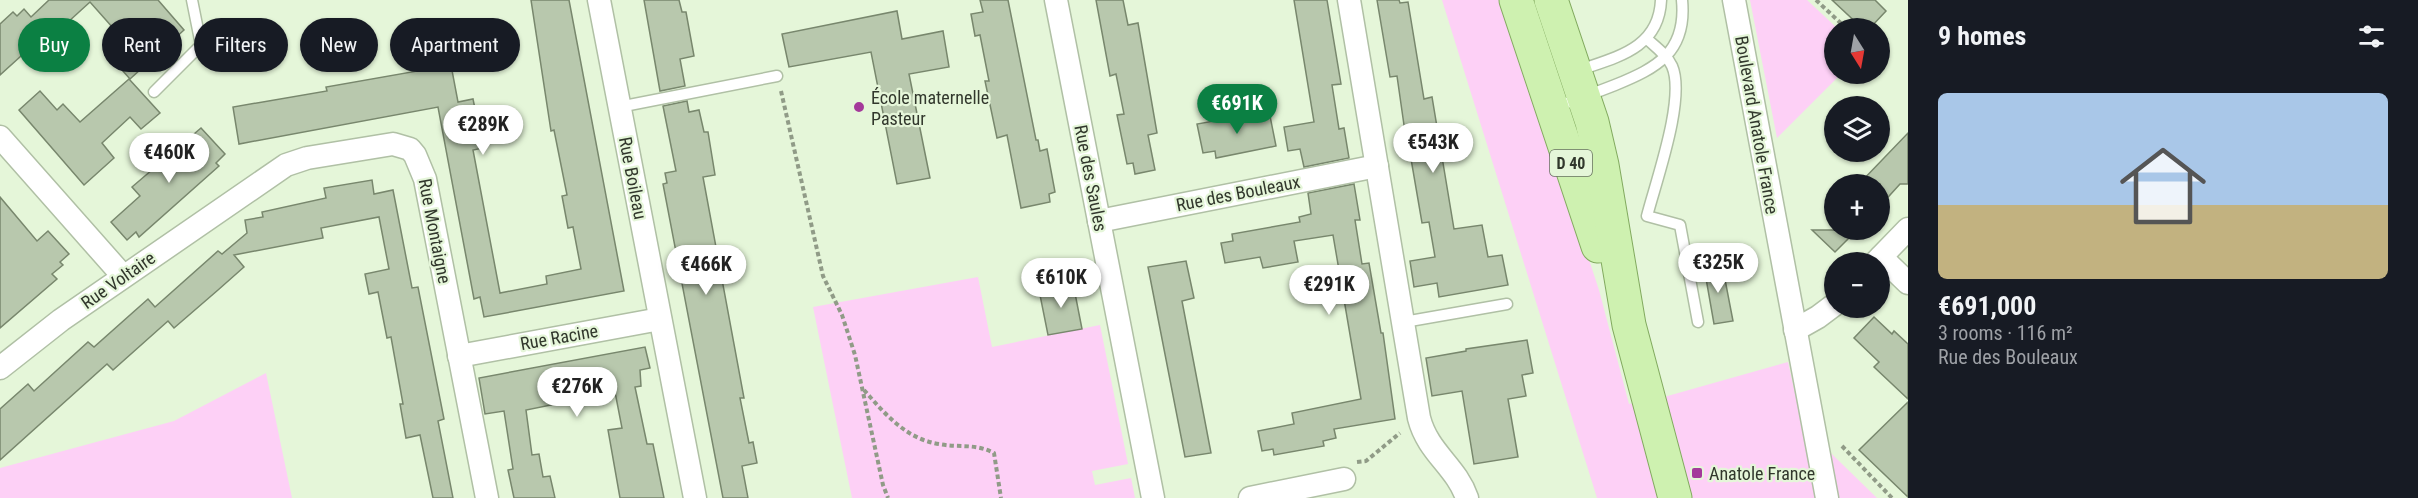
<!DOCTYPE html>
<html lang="en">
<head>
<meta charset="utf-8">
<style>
	body { margin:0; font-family:"Roboto Condensed",sans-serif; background:#20242c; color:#f1f3f6; height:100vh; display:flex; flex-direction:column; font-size:22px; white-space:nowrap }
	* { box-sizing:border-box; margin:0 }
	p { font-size:20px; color:#9ea1a6 }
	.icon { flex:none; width:33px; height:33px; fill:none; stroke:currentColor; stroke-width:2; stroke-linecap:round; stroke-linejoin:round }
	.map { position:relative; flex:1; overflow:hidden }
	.details { display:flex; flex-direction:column; background:#171b24; width:510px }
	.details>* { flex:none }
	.top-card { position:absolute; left:18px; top:18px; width:570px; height:54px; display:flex; gap:12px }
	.needle { width:39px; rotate:169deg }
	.buttons { position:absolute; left:1824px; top:18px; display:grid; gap:12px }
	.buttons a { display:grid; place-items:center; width:66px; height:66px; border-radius:50%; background:#171b24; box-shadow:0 2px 4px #0004; font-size:30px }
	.price { position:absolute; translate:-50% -51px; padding:0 14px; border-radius:21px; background:#fff; color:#222; font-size:20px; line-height:39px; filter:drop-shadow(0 2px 3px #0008) }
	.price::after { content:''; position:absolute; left:50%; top:36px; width:18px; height:14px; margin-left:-9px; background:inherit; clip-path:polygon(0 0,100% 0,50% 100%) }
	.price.active { background:#0b8043; color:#fff }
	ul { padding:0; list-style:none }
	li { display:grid; align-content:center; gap:12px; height:318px; padding:0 30px }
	li span { display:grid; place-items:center; height:186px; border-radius:9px; color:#555 }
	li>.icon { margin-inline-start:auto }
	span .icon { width:108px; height:108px; fill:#fffc; stroke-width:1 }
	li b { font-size:26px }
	h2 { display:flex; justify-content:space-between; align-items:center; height:72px; padding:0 30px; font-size:26px }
	.pill { padding:0 21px; border-radius:27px; background:#171b24; box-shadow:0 2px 4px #0004; font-size:21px; line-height:54px }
	.pill.active { background:#0b8043; color:#fff }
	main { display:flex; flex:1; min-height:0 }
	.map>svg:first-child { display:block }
</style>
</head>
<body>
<main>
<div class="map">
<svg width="1908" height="498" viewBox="0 0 1908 498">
	<rect width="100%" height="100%" fill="#e5f6d9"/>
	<!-- green -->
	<g fill="#fdd0f6">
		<polygon points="1442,0 1503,0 1599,290 1629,404 1664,397 1788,362 1802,425 1877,498 1597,498"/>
		<polygon points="1750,0 1807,0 1837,28 1834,28 1834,74 1841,74 1777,138"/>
		<polygon points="978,277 992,347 1100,325 1128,464 1092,471 1095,485 1131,478 1135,498 852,498 813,307"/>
		<polygon points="266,373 292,498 0,498 0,468 174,421"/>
	</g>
	<!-- building -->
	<g fill="#b8c8ad" stroke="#78876d" stroke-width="1.5">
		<polygon points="49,0 158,0 184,30 130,79 105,51 121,37 90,2 56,33 52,28 0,75 0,24 13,12 17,16 24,9 31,17"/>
		<polygon points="531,0 569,0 624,291 484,317 480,297 474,299 438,107 239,144 233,107 327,91 326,87 451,65 458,102 473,99 483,148 473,150 500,293 547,284 546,276 581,269 573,227 568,228 562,196 567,195 554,130 551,131"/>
		<polygon points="644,0 679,0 682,12 686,12 694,56 680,59 685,86 660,91"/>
		<polygon points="980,0 1008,0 1036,140 1038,140 1040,151 1047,149 1055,192 1049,194 1050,202 1021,208 1007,135 997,138 985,81 989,81 980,35 975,36 971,14 983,12"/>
		<polygon points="1096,0 1123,0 1128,25 1138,23 1157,133 1148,135 1155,170 1135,174 1133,163 1127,164 1117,115 1124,114 1116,74 1110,76"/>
		<polygon points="1294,0 1327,0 1341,84 1332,85 1339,129 1344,128 1349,158 1304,167 1300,149 1288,151 1284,127 1314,122"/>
		<polygon points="1377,0 1399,0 1400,3 1408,2 1424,99 1432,97 1454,229 1482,225 1488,257 1502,255 1508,285 1439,297 1437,283 1414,287 1410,261 1435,257 1429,222 1422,223 1410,153 1408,153 1397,76 1390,77"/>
		<polygon points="1832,0 1875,0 1886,11 1870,28 1862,28"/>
		<polygon points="897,11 902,39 943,31 949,67 909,74 930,178 897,184 871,52 789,67 782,34"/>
		<polygon points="129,79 160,113 141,129 130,117 102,143 114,158 84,185 19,110 40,91 57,110 63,104 80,122"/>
		<polygon points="687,101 689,112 699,110 704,132 708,132 715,175 703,177 744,398 740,398 749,443 753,442 757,463 742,466 748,498 723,498 663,184 667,183 665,173 676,171 663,106"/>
		<polygon points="1269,111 1276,146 1216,158 1215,151 1203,153 1197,124"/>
		<polygon points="201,128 225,154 216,163 219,166 139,237 136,232 127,240 111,222 140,196 132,187"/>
		<polygon points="1908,133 1908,184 1900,184 1880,206 1880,184 1859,184"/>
		<polygon points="372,180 374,194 393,190 412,288 418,287 444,419 438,421 453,498 433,498 420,435 406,438 400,404 403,404 391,337 387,338 378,292 369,294 365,274 389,269 379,217 321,228 323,238 234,255 244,267 218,290 174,328 168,321 113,370 107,364 0,460 0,409 28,384 34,391 88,342 94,347 148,299 155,307 218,251 222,254 247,233 245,220 263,217 262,212 326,198 324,188"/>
		<polygon points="1354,184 1360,220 1355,220 1362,264 1369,263 1381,333 1383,333 1395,419 1334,429 1336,438 1323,441 1324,446 1274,455 1273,449 1262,451 1258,431 1294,424 1292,413 1361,399 1333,235 1294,241 1298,262 1263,268 1260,257 1225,263 1221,243 1233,241 1232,234 1300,222 1299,217 1311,214 1308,193"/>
		<polygon points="0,197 37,241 48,231 69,254 60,262 63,265 52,274 57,279 0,328"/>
		<polygon points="1812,230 1857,230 1835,252"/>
		<polygon points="1186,261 1194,298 1182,301 1211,453 1185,457 1148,267"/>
		<polygon points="1722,264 1733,321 1714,324 1704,267"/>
		<polygon points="1073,283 1082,329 1048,335 1039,290"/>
		<polygon points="1874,317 1892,334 1894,331 1908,344 1908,399 1874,367 1879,362 1854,338"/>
		<polygon points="1527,340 1533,373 1522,375 1526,396 1508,399 1518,457 1474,464 1462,391 1432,396 1426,358 1466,351 1466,349"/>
		<polygon points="645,347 650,368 640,370 641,386 635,387 647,444 653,444 664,498 620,498 608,430 622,428 615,392 526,410 532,455 539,454 543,477 550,476 555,498 514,498 508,470 513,469 504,411 485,414 479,378"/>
		<polygon points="1908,402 1908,497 1859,450"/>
	</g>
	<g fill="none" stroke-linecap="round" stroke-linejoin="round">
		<!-- service casing -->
		<g stroke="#b0c0a5" stroke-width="13">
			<g id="service">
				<path d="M1647,39C1656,47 1667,55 1672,66C1686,98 1656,181 1647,216L1680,225L1698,322"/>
				<path d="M1577,71C1616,57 1659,49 1661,0"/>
				<polyline points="154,92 201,45 192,0"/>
				<polyline points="619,107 777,76"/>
				<path d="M1554,108C1574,100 1595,93 1615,85C1657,68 1687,52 1682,0"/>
				<polyline points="1404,322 1507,304"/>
			</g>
		</g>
		<!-- minor casing -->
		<g stroke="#b0c0a5" stroke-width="25">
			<g id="minor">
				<polyline points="599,0 695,498"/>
				<polyline points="1056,0 1153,498"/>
				<path d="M1349,0L1419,418C1428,453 1456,466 1467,498"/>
				<polyline points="1734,0 1827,498"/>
				<polyline points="0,137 123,276"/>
				<polyline points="1099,221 1377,166"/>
				<polyline points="1881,257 1908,283"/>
				<polyline points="1876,262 1908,229"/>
				<polyline points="1795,330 1818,317 1834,305"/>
				<polyline points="459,356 660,319"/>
				<polyline points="0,368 61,320 286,165 307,158 393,144 410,149 415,155 425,179 487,498"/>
				<polyline points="1250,498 1344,479"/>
			</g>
		</g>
		<!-- primary casing -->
		<g stroke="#82aa5f" stroke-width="35">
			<g id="primary">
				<polyline points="1516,0 1598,246"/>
				<polyline points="1551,0 1592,122 1602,165 1629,325 1675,498"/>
			</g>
		</g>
		<!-- path -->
		<g stroke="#909b87" stroke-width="4" stroke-dasharray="4.5 3" stroke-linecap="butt">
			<polyline points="1816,0 1846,28"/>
			<polyline points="781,91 823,276 842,315 855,355 883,485 888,498"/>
			<path d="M864,390C885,414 906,439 939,444C959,448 975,443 994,453L1001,498"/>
			<polyline points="1842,446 1892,498"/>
			<polyline points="1357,462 1366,461 1400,433"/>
		</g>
		<!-- service -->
		<use href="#service" stroke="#fff" stroke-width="10"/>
		<!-- minor -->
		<use href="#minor" stroke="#fff" stroke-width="22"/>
		<!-- primary -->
		<use href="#primary" stroke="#cef1b0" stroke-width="33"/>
	</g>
	<!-- markers -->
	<g fill="#a4399a" stroke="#e5f6d9" stroke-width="2">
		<circle cx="859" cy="107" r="6"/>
		<rect x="1691" y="467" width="12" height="12" rx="3"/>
	</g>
	<g text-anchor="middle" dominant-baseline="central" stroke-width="4.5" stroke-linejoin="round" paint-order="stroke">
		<!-- shield labels -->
		<rect fill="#e5f6d9" stroke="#677060" stroke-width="1.5" x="1550" y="150" width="42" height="26" rx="4.5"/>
		<g font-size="16" font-weight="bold" fill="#31372c">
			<text x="1571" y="163">D 40</text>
		</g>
		<!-- poi labels -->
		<g font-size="18" fill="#31372c" stroke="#e5f6d9" text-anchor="start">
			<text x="871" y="97">École maternelle<tspan x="871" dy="21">Pasteur</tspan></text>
			<text x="1709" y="473">Anatole France</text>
		</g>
		<!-- street labels -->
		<g font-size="18" fill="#31372c" stroke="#e5f6d9">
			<text transform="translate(1757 125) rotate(80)">Boulevard Anatole France</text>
			<text transform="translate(633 178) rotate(79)">Rue Boileau</text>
			<text transform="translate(1091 178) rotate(79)">Rue des Saules</text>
			<text transform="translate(1238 193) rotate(-11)">Rue des Bouleaux</text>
			<text transform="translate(435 231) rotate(79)">Rue Montaigne</text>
			<text transform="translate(118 280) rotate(-35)">Rue Voltaire</text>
			<text transform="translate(559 337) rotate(-10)">Rue Racine</text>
		</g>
	</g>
</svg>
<div class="buttons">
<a><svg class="needle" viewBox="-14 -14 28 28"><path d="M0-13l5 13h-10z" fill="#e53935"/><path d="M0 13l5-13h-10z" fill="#9ea1a6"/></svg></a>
<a><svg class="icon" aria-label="layers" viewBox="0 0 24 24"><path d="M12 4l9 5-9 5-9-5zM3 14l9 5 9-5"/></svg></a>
<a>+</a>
<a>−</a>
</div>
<b class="price active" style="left:1237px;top:135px">€691K</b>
<b class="price" style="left:483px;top:156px">€289K</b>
<b class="price" style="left:1433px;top:174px">€543K</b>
<b class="price" style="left:169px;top:184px">€460K</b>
<b class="price" style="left:1718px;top:294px">€325K</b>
<b class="price" style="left:706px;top:296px">€466K</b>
<b class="price" style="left:1061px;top:309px">€610K</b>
<b class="price" style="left:1329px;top:316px">€291K</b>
<b class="price" style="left:577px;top:418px">€276K</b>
<div class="top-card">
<a class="pill active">Buy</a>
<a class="pill">Rent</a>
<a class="pill">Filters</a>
<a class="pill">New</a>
<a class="pill">Apartment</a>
</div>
</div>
<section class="details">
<h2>9 homes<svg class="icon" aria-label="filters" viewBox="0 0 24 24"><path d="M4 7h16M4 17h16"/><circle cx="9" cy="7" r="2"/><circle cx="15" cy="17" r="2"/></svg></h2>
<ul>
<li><span style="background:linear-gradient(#a9c7e8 60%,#c2b280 0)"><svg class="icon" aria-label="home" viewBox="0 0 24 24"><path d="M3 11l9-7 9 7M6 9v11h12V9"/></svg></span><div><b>€691,000</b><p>3 rooms · 116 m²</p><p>Rue des Bouleaux</p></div></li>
</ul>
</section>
</main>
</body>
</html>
